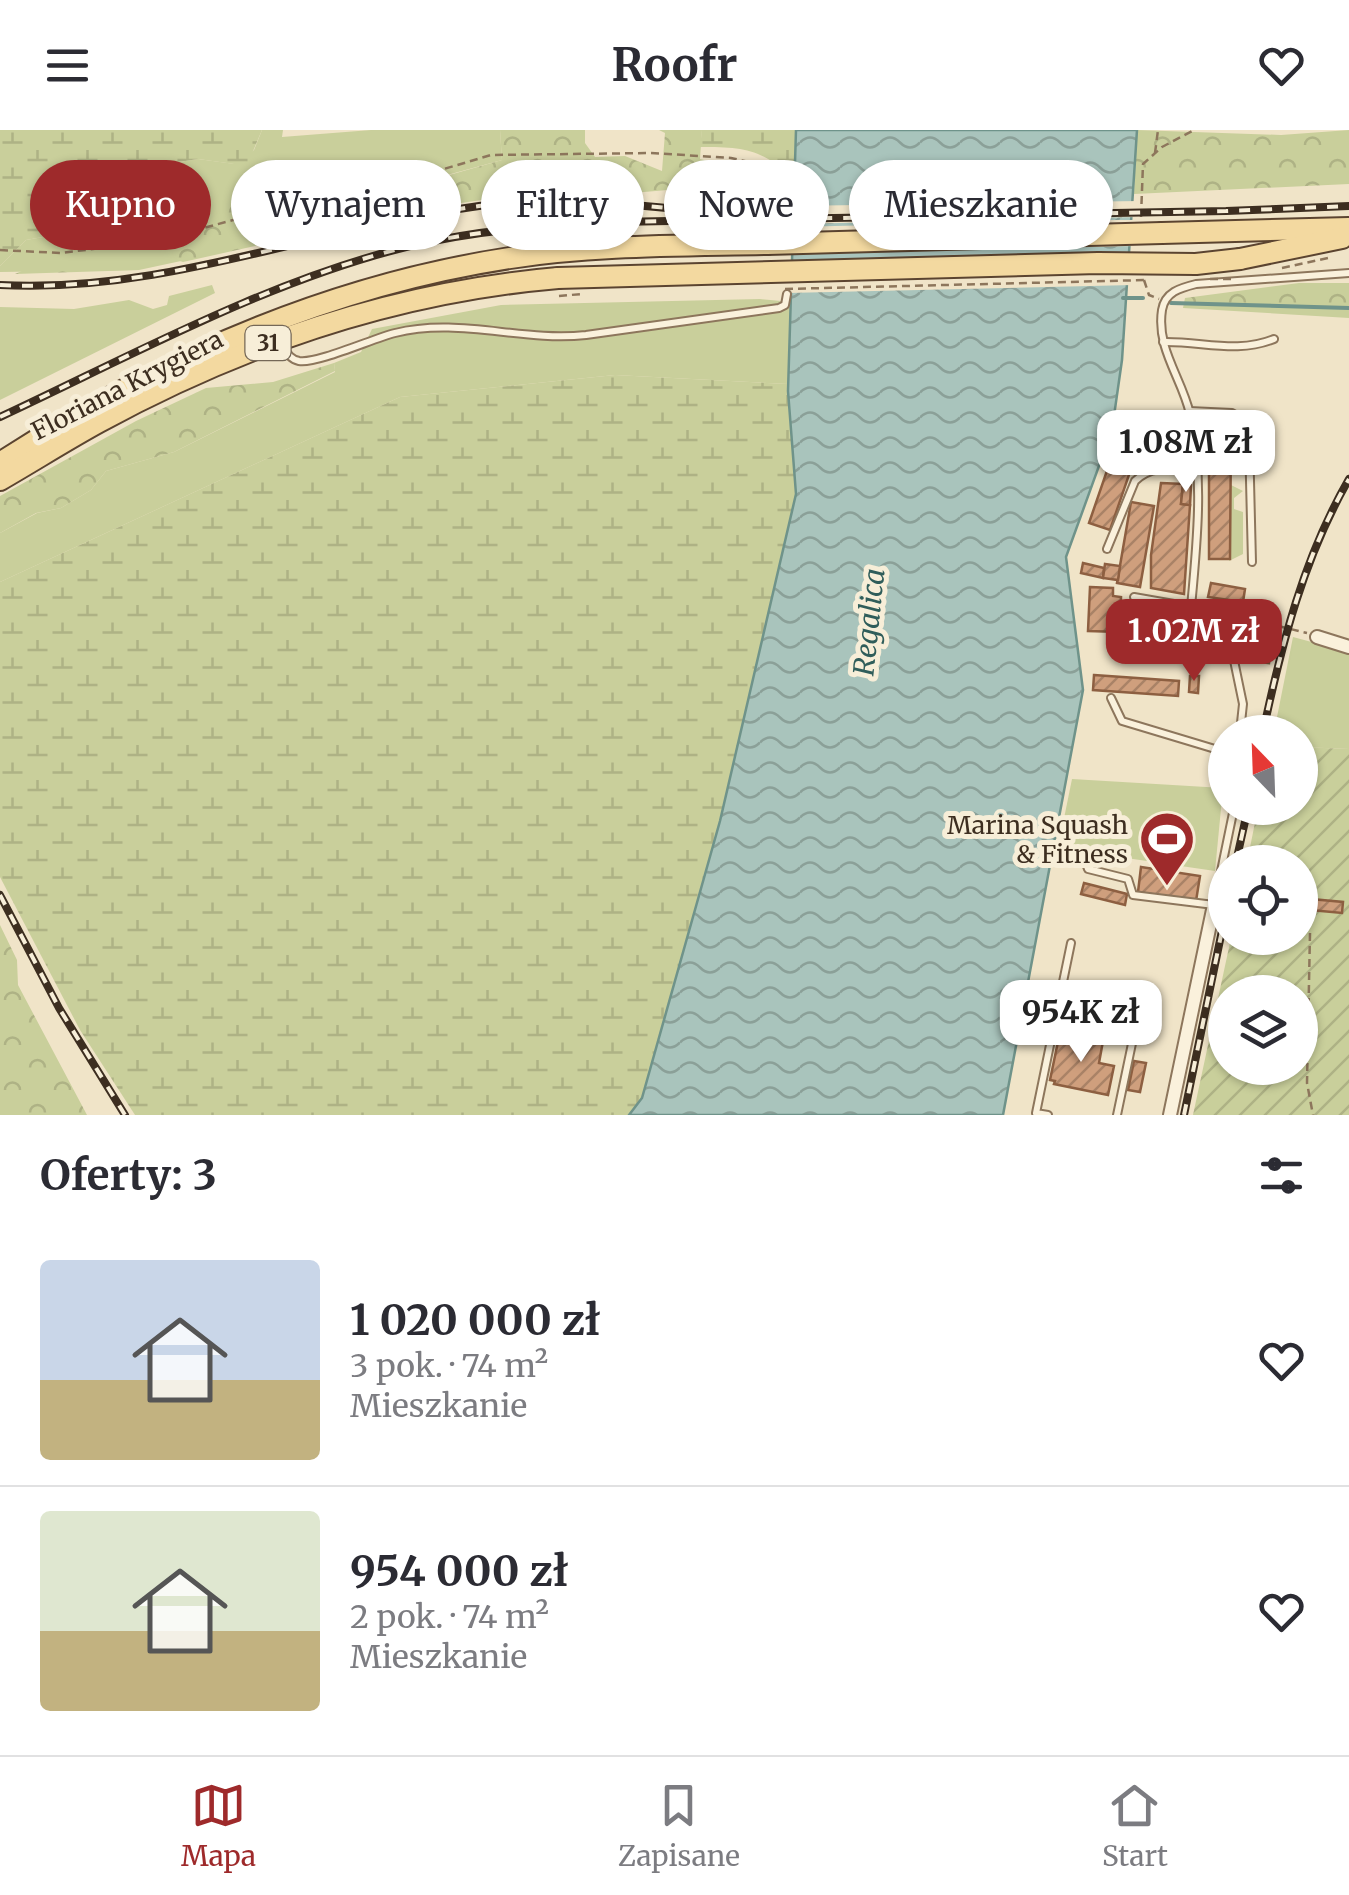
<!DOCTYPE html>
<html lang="pl">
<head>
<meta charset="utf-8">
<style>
	body { margin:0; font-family:Merriweather,serif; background:#f7f7f7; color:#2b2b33; height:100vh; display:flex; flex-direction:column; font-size:38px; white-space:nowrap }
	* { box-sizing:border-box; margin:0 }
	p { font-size:32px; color:#7c7c81 }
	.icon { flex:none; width:55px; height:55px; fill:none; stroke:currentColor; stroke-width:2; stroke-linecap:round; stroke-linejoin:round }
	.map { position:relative; height:985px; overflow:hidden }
	.details { display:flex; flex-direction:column; background:#fff; flex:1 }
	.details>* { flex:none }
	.top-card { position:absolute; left:30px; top:30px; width:1290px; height:90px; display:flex; gap:20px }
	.needle { width:65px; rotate:337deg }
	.fabs { position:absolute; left:1208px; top:585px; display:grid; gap:20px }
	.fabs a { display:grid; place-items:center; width:110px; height:110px; border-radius:50%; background:#fff; box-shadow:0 2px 8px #0004; font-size:50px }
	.price { position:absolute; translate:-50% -85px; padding:0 22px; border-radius:20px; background:#fff; color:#222; font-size:32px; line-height:65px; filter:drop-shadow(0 2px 5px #0008) }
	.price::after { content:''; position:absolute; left:50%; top:60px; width:30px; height:22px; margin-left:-15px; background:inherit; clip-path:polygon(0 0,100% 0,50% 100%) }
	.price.active { background:#9e2a2b; color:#fff }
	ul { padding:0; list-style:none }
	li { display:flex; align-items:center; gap:30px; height:250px; padding:0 40px }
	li+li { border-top:2px solid #e1e1e2 }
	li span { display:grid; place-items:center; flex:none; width:280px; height:200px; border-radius:10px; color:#555 }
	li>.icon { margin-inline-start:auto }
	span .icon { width:120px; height:120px; fill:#fffc; stroke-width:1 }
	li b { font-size:42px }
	h2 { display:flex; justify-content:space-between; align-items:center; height:120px; padding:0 40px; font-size:42px }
	.chip { padding:0 35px; border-radius:45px; background:#fff; box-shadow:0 2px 8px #0004; font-size:35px; line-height:90px }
	.chip.active { background:#9e2a2b; color:#fff }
	header { display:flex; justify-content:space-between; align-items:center; height:130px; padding:0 40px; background:#fff; font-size:45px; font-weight:700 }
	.menu { display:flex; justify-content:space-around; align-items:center; height:140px; border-top:2px solid #e1e1e2; background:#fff; font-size:28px; color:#7c7c81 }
	.menu a { display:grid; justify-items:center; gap:5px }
	.menu .active { color:#9e2a2b }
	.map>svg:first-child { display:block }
</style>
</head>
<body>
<header><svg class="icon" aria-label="menu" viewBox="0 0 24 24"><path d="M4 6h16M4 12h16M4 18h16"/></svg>Roofr<svg class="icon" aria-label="heart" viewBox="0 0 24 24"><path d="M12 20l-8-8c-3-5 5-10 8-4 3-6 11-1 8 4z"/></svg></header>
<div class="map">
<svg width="1349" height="985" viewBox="0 0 1349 985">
	<defs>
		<pattern id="forest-crowns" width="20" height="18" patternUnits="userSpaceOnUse" patternTransform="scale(2.5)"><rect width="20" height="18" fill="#c9cf9b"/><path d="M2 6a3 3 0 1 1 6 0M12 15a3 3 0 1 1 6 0" fill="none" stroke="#aeb285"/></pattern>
		<pattern id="wetland-marsh" width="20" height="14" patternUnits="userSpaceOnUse" patternTransform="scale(2.5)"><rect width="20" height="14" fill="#c9cf9b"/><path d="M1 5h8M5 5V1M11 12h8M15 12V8" fill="none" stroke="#aeb285"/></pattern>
		<pattern id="garden-furrows" width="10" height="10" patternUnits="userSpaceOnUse" patternTransform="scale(2.5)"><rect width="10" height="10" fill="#c9cf9b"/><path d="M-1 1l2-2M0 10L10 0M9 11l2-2" fill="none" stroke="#aeb285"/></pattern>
		<pattern id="water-waves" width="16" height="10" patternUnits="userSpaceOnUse" patternTransform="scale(2.5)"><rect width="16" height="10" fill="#a9c4bc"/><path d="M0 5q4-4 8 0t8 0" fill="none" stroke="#8ba098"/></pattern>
		<pattern id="building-hatch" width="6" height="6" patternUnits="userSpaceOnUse" patternTransform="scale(2.5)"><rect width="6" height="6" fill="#cf9f7d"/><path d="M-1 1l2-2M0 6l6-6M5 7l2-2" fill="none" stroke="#a98266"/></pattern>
	</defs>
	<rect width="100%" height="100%" fill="#f0e4c8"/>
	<!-- grass -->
	<g fill="#c9cf9b">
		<polygon points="262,0 283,0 282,7 371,0 500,0 502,30 429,50 433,77 139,140 0,142 0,136 26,110 43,107 70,84 152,64 179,32 198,29 235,34 235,38 254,20"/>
		<polygon points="212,155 215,163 0,270 0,177 74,179 129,170 153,179 167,175 169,166"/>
		<polygon points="760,169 792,172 788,254 615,245 400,267 0,452 0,403 37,383 61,378 91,360 106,341 174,322 335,242 334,233 361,222 372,199 501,175"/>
		<polygon points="1231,355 1243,361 1234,368 1234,379 1243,382 1243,424 1229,431"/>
		<polygon points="1293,507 1349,522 1349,619 1300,617 1300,602 1274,602"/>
		<polygon points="1072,649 1223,658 1215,741 1058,718"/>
	</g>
	<!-- forest -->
	<g fill="url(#forest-crowns)">
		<polygon points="500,0 585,0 585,13 595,27 625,26 662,41 665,3 659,0 702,0 700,29 759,44 751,53 632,63 503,67 433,77 428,51 502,30"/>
		<polygon points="1137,0 1281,5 1349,0 1349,54 1134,64"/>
		<polygon points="232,71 266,79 278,111 183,132 131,116 186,87"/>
		<polygon points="108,129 139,140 15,144 26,139"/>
		<polygon points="1299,153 1349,153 1349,188 1183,178 1185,168"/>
		<polygon points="334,233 335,241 174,322 106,341 91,360 61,378 36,383 0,403 0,366 136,291 206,258 273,252"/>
		<polygon points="0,795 17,830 18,855 87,985 0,985"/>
	</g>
	<!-- wetland -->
	<g fill="url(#wetland-marsh)">
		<polygon points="0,0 262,0 248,33 235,39 234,34 198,29 179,32 152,64 112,72 112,82 84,95 70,85 43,107 26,110 0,136"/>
		<path d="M702,0H796L795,51C763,19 745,17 700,17Z"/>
		<polygon points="615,245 788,254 796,364 720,691 642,969 629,985 135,985 80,900 0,747 0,452 400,267"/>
	</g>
	<!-- garden -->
	<path fill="url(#garden-furrows)" fill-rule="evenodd" d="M1300,617L1349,619V985H1193L1231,808H1300V732H1247L1258,678H1300ZM1225,862H1300V938H1225Z"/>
	<!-- water -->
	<polygon fill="url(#water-waves)" stroke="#6f938a" stroke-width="2.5" points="796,0 1137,0 1122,230 1112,300 1066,427 1083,560 1003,985 629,985 642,968 720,691 796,364 788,261"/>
	<!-- pier -->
	<g fill="#f0e4c8">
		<polygon points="1139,71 1138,87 789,94 789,76"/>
		<polygon points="1096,90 1137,90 1135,116 788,123 788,97 792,97"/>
		<polygon points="1135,124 1133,155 787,163 788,131"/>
	</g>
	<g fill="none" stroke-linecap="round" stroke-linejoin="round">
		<!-- stream -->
		<g stroke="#6f938a" stroke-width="4">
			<polyline points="1123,168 1143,168"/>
			<polyline points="1171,173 1349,178"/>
		</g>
	</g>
	<!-- building -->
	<g fill="url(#building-hatch)" stroke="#8d5f41" stroke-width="2.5">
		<polygon points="724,67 724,76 701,77 701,68"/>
		<polygon points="1122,297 1143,304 1110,400 1089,393"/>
		<polygon points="1145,299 1178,300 1177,322 1144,321"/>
		<polygon points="1209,302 1231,302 1230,429 1209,429"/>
		<polygon points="1161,353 1183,354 1181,374 1190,375 1184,464 1151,458 1151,425"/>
		<polygon points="1183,354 1191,355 1190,375 1181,374"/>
		<polygon points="1131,372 1154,376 1140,457 1117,453"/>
		<polygon points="1083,433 1104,438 1103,448 1081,443"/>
		<polygon points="1105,434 1120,436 1118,450 1103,448"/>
		<polygon points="1211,453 1245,459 1243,472 1208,467"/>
		<polygon points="1090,457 1113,458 1113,466 1121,467 1120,502 1088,501"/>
		<polygon points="1242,503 1273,509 1269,533 1235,529"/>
		<polygon points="1094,545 1179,551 1178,566 1093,560"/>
		<polygon points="1190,546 1199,546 1198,563 1189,562"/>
		<polygon points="1141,737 1200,746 1196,771 1138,762"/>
		<polygon points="1084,753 1127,764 1125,775 1081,764"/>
		<polygon points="1300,768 1343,772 1342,783 1300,779"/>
		<polygon points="1060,902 1103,911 1099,933 1114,936 1108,965 1054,954 1055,951 1050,950"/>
		<polygon points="1134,931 1146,933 1140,962 1128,960"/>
	</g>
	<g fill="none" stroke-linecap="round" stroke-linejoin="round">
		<!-- lane casing -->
		<g stroke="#8d765c" stroke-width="10">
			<g id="lane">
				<path d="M1163,212C1202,211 1237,224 1274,209"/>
				<path d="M282,216C287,223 290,229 299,231C317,234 374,208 395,203C459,187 521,212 586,205L779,178L785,175L787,164"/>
				<polyline points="1189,281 1232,283 1246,291 1249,310 1252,432"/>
				<path d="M1107,419L1135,351C1153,334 1172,339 1196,340"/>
				<path d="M1134,467L1191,477C1197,414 1204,345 1190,284C1182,248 1156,219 1162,180C1165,162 1180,158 1196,154L1349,143"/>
				<path d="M1124,478C1138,494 1169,498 1188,491L1191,477"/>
				<polyline points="1207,480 1242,488 1231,516 1243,574 1240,602"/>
				<polyline points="1111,568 1122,591 1225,622"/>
				<polyline points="1084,728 1088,739 1128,749 1133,765 1214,775 1234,678"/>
				<polyline points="1055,888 1134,904 1117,985"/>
				<polyline points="1048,985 1036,983 1071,813"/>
			</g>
		</g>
		<!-- street casing -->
		<g stroke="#8d765c" stroke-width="16">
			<g id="street">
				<polyline points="1317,507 1349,517"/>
				<polyline points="1170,985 1214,775"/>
			</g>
		</g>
		<!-- primary casing -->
		<g stroke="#5b4430" stroke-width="24">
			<g id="primary">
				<polyline points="1162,103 1349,98"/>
				<polyline points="1240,129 1342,108"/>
				<path d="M0,333C154,233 327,156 510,128C595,115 681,116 767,114"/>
				<path d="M0,350C33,331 66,310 99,292C242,214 395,162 558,148"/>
			</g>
		</g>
		<!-- path -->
		<g stroke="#8d765c" stroke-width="2.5" stroke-dasharray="8 5" stroke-linecap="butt">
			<polyline points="1155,23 1158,0"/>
			<polyline points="1141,87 1143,34 1162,17 1194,0"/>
			<polyline points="0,120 60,123 152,112 292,74 390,55 491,25 651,23 731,28 767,36 778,50 784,97"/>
			<polyline points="1282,138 1328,128"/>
			<polyline points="1144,150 1149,165 1159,169"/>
			<polyline points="1253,490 1307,503"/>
			<polyline points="1310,803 1307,953 1313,985"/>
		</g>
		<!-- lane -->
		<use href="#lane" stroke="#faf1dc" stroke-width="6"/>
		<!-- street -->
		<use href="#street" stroke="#faf1dc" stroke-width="12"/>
		<!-- primary -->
		<use href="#primary" stroke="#f3d9a0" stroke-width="20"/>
		<!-- rail casing -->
		<g stroke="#3d2e20" stroke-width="8">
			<g id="rail">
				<path d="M0,155C163,164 319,98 479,76C545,67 610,72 676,79"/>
				<path d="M0,287C133,225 267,151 410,116C478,100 546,95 615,92L1226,81L1349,76"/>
				<path d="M1263,602C1282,513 1303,429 1349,349"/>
				<polyline points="1236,732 1248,678"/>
				<polyline points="0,765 59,878 125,985"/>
				<polyline points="1184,985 1225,786"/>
			</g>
		</g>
		<!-- rail -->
		<use href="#rail" stroke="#f7eed8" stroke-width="4" stroke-dasharray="11" stroke-linecap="butt"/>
		<!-- primary-bridge casing -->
		<g stroke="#5b4430" stroke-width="24" stroke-linecap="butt">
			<g id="primary-bridge">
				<polyline points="767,114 1162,103"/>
				<polyline points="558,148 1098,133 1196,134 1240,129"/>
			</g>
		</g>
		<!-- path-bridge -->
		<g stroke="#8d765c" stroke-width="2.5" stroke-dasharray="8 5" stroke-linecap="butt">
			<polyline points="1210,149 1232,149"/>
			<polyline points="785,159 1147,150"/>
			<polyline points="559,166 582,164"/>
		</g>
		<!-- primary-bridge -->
		<use href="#primary-bridge" stroke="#f3d9a0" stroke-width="20"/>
	</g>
	<!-- icons -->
	<defs>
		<g id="stadium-pin" transform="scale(2.875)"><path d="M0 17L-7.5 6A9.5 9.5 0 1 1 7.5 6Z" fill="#9e2a2b" stroke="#f7eed8"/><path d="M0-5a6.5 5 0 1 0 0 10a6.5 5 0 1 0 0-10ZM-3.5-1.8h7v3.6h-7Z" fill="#fff"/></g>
	</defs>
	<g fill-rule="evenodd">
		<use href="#stadium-pin" x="1167" y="709"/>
	</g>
	<g text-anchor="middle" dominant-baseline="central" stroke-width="10" stroke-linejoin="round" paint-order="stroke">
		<!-- shield labels -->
		<rect fill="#f7eed8" stroke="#756857" stroke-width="2.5" x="245.5" y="196" width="45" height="34" rx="8"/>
		<g font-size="22" font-weight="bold" fill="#3d2e20">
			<text x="268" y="213">31</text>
		</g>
		<!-- street labels -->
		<g font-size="25" fill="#3d2e20" stroke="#f7eed8">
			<text transform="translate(127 255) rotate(-27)">Floriana Krygiera</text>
		</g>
		<!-- poi labels -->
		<g font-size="25" fill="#3d2e20" stroke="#f7eed8" text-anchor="end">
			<text x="1128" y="695">Marina Squash<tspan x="1128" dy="29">&amp; Fitness</tspan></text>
		</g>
		<!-- water labels -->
		<g font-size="28" font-style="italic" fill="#2f5d5a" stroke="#f7eed8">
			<text transform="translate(869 492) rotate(-84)">Regalica</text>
		</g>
	</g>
</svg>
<div class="fabs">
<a><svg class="needle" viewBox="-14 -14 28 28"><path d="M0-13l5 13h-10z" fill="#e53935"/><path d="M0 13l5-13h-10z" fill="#7c7c81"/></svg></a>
<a><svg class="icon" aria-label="locate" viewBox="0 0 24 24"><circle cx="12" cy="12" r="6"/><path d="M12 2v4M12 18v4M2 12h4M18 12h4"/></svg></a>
<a><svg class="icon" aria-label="layers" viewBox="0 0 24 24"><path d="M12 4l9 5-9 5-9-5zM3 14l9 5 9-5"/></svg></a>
</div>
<b class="price" style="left:1186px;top:365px">1.08M zł</b>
<b class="price active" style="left:1194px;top:554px">1.02M zł</b>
<b class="price" style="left:1081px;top:935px">954K zł</b>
<div class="top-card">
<a class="chip active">Kupno</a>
<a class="chip">Wynajem</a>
<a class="chip">Filtry</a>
<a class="chip">Nowe</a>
<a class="chip">Mieszkanie</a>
</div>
</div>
<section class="details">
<h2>Oferty: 3<svg class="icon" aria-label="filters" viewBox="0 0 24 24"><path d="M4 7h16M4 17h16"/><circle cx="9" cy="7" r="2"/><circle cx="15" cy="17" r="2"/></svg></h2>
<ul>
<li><span style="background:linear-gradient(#c9d6e8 60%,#c2b280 0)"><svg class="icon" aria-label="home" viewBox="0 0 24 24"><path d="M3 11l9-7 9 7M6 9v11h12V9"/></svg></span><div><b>1 020 000 zł</b><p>3 pok. · 74 m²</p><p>Mieszkanie</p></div><svg class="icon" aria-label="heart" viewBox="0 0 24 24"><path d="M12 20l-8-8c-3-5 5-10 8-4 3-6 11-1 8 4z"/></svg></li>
<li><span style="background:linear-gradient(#dfe7d0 60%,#c2b280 0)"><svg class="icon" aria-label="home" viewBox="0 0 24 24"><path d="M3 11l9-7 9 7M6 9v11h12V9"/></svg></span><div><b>954 000 zł</b><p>2 pok. · 74 m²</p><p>Mieszkanie</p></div><svg class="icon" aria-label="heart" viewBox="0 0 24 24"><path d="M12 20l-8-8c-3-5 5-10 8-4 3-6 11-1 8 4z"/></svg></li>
</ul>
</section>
<nav class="menu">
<a class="active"><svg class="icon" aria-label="map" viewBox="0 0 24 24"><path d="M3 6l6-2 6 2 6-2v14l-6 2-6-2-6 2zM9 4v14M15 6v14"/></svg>Mapa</a>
<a><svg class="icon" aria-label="saved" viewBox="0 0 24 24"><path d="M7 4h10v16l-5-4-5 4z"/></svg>Zapisane</a>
<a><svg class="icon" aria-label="home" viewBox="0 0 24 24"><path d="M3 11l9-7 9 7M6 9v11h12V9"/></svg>Start</a>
</nav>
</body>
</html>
